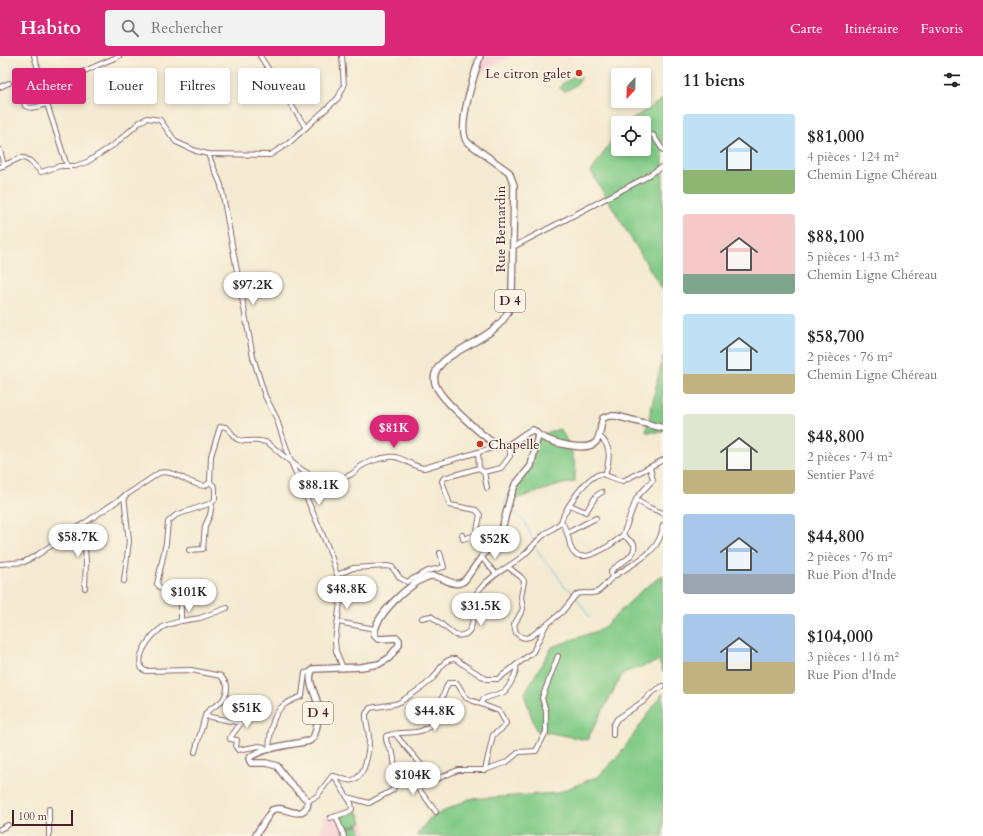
<!DOCTYPE html>
<html lang="fr">
<head>
<meta charset="utf-8">
<style>
	body { margin:0; font-family:Cardo,serif; background:#f2f2f2; color:#222; height:100vh; display:flex; flex-direction:column; font-size:15px; white-space:nowrap }
	* { box-sizing:border-box; margin:0 }
	p { font-size:13px; color:#767676 }
	.icon { flex:none; width:22px; height:22px; fill:none; stroke:currentColor; stroke-width:2; stroke-linecap:round; stroke-linejoin:round }
	.map { position:relative; flex:1; overflow:hidden }
	.drawer { display:flex; flex-direction:column; background:#fff; width:320px }
	.drawer>* { flex:none }
	.top-card { position:absolute; left:12px; top:12px; width:380px; height:36px; display:flex; gap:8px }
	.needle { width:26px; rotate:202deg }
	.controls { position:absolute; left:611px; top:12px; display:grid; gap:8px }
	.controls a { display:grid; place-items:center; width:40px; height:40px; border-radius:4px; background:#fff; box-shadow:0 2px 6px #0003; font-size:20px }
	.scale { position:absolute; left:12px; bottom:10px; width:61px; box-sizing:border-box; padding-left:4px; border:2px solid #4a1f2b; border-top:0; font-size:11px; line-height:14px; white-space:nowrap; color:#4a1f2b; -webkit-text-stroke:3px #fcf5e5; paint-order:stroke }
	.price { position:absolute; translate:-50% -34px; padding:0 9px; border-radius:14px; background:#fff; color:#222; font-size:13px; line-height:26px; filter:drop-shadow(0 1px 2px #0008) }
	.price::after { content:''; position:absolute; left:50%; top:24px; width:12px; height:9px; margin-left:-6px; background:inherit; clip-path:polygon(0 0,100% 0,50% 100%) }
	.price.selected { background:#db2777; color:#fff }
	ul { padding:0; list-style:none }
	li { display:flex; align-items:center; gap:12px; height:100px; padding:0 20px }
	li span { display:grid; place-items:center; flex:none; width:112px; height:80px; border-radius:4px; color:#555 }
	li>.icon { margin-inline-start:auto }
	span .icon { width:48px; height:48px; fill:#fffc; stroke-width:1 }
	li b { font-size:17px }
	h2 { display:flex; justify-content:space-between; align-items:center; height:48px; padding:0 20px; font-size:17px }
	.tag { padding:0 14px; border-radius:4px; background:#fff; box-shadow:0 2px 6px #0003; font-size:14px; line-height:36px }
	.tag.selected { background:#db2777; color:#fff }
	header { display:flex; align-items:center; gap:24px; box-sizing:border-box; height:56px; padding:0 20px; background:#db2777; color:#fff }
	header strong { font-size:19px }
	nav { display:flex; gap:22px; margin-inline-start:auto; font-size:14px }
	.search { width:280px; height:36px; background:#f2f2f2; display:flex; align-items:center; gap:10px; box-sizing:border-box; padding:0 14px; border-radius:4px; color:#767676; font-size:15px }
	main { display:flex; flex:1; min-height:0 }
	.map>svg:first-child { display:block }
</style>
</head>
<body>
<header>
<strong>Habito</strong>
<div class="search"><svg class="icon" aria-label="search" viewBox="0 0 24 24"><circle cx="10" cy="10" r="6"/><path d="M15 15l6 6"/></svg>Rechercher</div>
<nav><a>Carte</a><a>Itinéraire</a><a>Favoris</a></nav>
</header>
<main>
<div class="map">
<svg width="663" height="780" viewBox="0 0 663 780">
	<rect width="100%" height="100%" fill="#fcf5e5"/>
	<filter id="ink" filterUnits="userSpaceOnUse"><feTurbulence type="fractalNoise" baseFrequency=".025" numOctaves="2"/><feDisplacementMap in="SourceGraphic" scale="8" xChannelSelector="R" yChannelSelector="G"/><feConvolveMatrix kernelMatrix="1 2 1 2 8 2 1 2 1" color-interpolation-filters="sRGB"/></filter>
	<filter id="wash" filterUnits="userSpaceOnUse"><feTurbulence type="fractalNoise" baseFrequency=".012" numOctaves="4" result="noise"/><feDisplacementMap in="SourceGraphic" scale="16" xChannelSelector="R" yChannelSelector="G"/><feGaussianBlur stdDeviation="0.9" result="paint"/><feColorMatrix in="noise" values="0 0 0 0 0 0 0 0 0 0 0 0 0 0 0 0 0 1.4 0 .05"/><feComposite in="paint" operator="in"/></filter>
	<g filter="url(#wash)">
		<rect width="100%" height="100%" fill="#f4ead1"/>
		<!-- built -->
		<g fill="#f7cfd5">
			<polygon points="482,0 511,0 478,19"/>
			<polygon points="356,749 368,780 362,780 359,769 345,780 320,780 326,759"/>
		</g>
		<!-- green -->
		<g fill="#82cb87" stroke="#667559">
			<path d="M573,21L577,23L582,21C579,27 570,35 563,35L560,32L563,27Z"/>
			<polygon points="663,43 663,235 591,116 618,75 618,93 644,93 644,67 626,67"/>
			<polygon points="663,299 663,376 646,376"/>
			<path d="M560,373C572,392 576,403 575,426L563,428L509,445L531,410L538,379Z"/>
			<polygon points="663,519 663,617 659,605 623,617 587,684 536,674 524,638 552,591 602,573 641,535"/>
			<polygon points="663,637 663,780 416,780 430,762 469,743 557,737 599,720 620,698"/>
			<polygon points="358,755 362,767 343,773 339,761"/>
			<polygon points="359,769 362,780 345,780 343,774"/>
		</g>
		<g fill="none" stroke-linecap="round" stroke-linejoin="round">
			<!-- stream -->
			<g stroke="#68c1e5" stroke-width="1">
				<polyline points="504,449 511,431 518,420"/>
				<polyline points="510,454 525,466 533,484"/>
				<polyline points="536,491 542,502 554,514 564,530 573,536"/>
				<polyline points="577,542 590,562"/>
			</g>
		</g>
	</g>
	<g filter="url(#ink)">
		<g fill="none" stroke-linecap="round" stroke-linejoin="round">
			<!-- minor casing -->
			<g stroke="#866665" stroke-width="6">
				<g id="minor">
					<polyline points="34,0 41,22 38,26"/>
					<polyline points="260,0 306,72"/>
					<polyline points="0,31 9,27"/>
					<path d="M22,40L25,50C32,54 40,50 47,48L50,44L47,34L50,30L119,0"/>
					<polyline points="47,48 67,110"/>
					<polyline points="653,79 663,94"/>
					<polyline points="0,94 4,110"/>
					<polyline points="208,98 221,129 253,301 265,340 276,361 291,406 330,496 337,519 340,546 335,585 336,595 343,612"/>
					<polyline points="0,111 20,102 24,102 30,105 41,116 60,110 75,110 87,106 115,88 140,66 147,62 160,64 176,86 196,95 208,98 270,99 289,87 338,42 344,30 342,0"/>
					<polyline points="513,191 643,123 663,110"/>
					<path d="M599,380C613,390 609,406 605,419"/>
					<polyline points="479,412 484,416 501,412 510,400 510,388"/>
					<polyline points="484,416 487,432"/>
					<path d="M210,426L215,431V443L212,447L176,459L168,466L166,487L157,528L161,533L181,539V565C175,567 168,568 163,571C151,579 135,599 142,613L146,615L191,614L221,620L227,629C228,651 207,649 205,660L241,667L230,682V683L237,684L236,691L238,694L259,690L264,691L265,695"/>
					<polyline points="636,444 650,452 663,457"/>
					<polyline points="570,449 586,456 596,440 602,436"/>
					<polyline points="83,468 86,505 85,532"/>
					<polyline points="567,477 596,462"/>
					<polyline points="462,479 463,483 476,479 480,459 476,454 450,449 442,425 444,422 479,412 478,396"/>
					<polyline points="623,479 637,441 653,424 650,412"/>
					<polyline points="189,494 203,493 205,470 210,459 212,447"/>
					<polyline points="482,502 496,518"/>
					<path d="M0,508L24,506L37,499L159,417C175,413 189,429 205,430L210,426L211,400L220,371C231,368 230,381 239,384C249,387 258,382 268,387C291,405 318,436 350,419C354,417 357,414 360,411C367,406 380,402 389,401C402,399 411,411 424,412L499,390"/>
					<path d="M508,511L521,521L524,525L521,541L523,553L514,569L516,577C529,589 535,575 546,569"/>
					<polyline points="337,519 353,512 387,510 392,511 400,522 407,526 428,515 444,511 440,497"/>
					<path d="M612,522L611,515C619,507 637,501 634,488L623,479C613,488 578,513 571,492C568,483 568,473 561,466C565,453 587,418 602,418C606,419 616,424 623,425L663,404"/>
					<polyline points="124,525 129,485 124,440"/>
					<path d="M422,562L431,560L455,579C481,584 469,547 478,535C490,519 510,511 524,499C531,493 536,485 544,479C549,474 556,472 561,466"/>
					<polyline points="181,565 200,562 227,552"/>
					<polyline points="338,566 375,573"/>
					<polyline points="481,648 499,655 506,667 503,672 493,679 485,714"/>
					<polyline points="395,678 424,712 437,723 458,714 485,714 507,706 519,696 536,695 546,676 546,655 542,642 558,600"/>
					<polyline points="613,679 613,670 617,663 644,645 651,637 663,630"/>
					<path d="M269,694C270,679 271,658 284,649C289,645 296,643 302,640L305,617L311,616"/>
					<polyline points="195,696 205,660"/>
					<path d="M393,718C414,722 424,740 436,756"/>
					<path d="M347,741L369,747L393,734C395,730 395,704 393,698C390,692 385,688 386,680C401,673 421,682 432,667L448,627H457L466,642L481,648L483,643L504,636C509,631 518,616 516,609"/>
					<path d="M308,745L317,740L332,720C339,719 346,727 353,724C366,720 369,694 369,682C369,674 365,666 366,658L370,652L395,648L400,646C411,638 426,631 434,621C440,614 444,602 455,603L486,623H498L533,596L546,569L562,556L576,539C582,535 590,539 597,536C603,533 607,525 613,521C633,507 661,497 663,469"/>
					<polyline points="336,760 344,780"/>
					<polyline points="330,762 349,756 352,753 351,747 334,720"/>
					<polyline points="0,773 8,769"/>
					<polyline points="49,780 49,753"/>
				</g>
			</g>
			<!-- major casing -->
			<g stroke="#866665" stroke-width="8">
				<g id="major">
					<path d="M480,0C475,18 456,71 467,86L509,116L514,129L512,238C511,243 511,249 509,253C498,285 442,293 435,318C433,325 437,333 441,338C448,348 490,388 500,390C512,392 522,377 533,374C536,376 537,378 540,380C551,386 586,397 596,386C601,380 600,370 603,362L609,360H616L663,372"/>
					<path d="M255,780L272,754C285,748 297,765 307,751L308,745L289,726L277,710L266,707H251L249,703C256,692 296,688 309,685L313,682C317,674 319,660 318,650C317,639 305,624 313,613L361,611L379,608L389,602L399,589V584L397,582L378,583L375,580C371,562 413,523 431,520C443,519 454,534 465,524L502,473L510,442L515,429L531,410L538,379"/>
				</g>
			</g>
			<!-- minor -->
			<use href="#minor" stroke="#fff" stroke-width="4"/>
			<!-- major -->
			<use href="#major" stroke="#fff" stroke-width="5.5"/>
		</g>
	</g>
	<!-- markers -->
	<g fill="#c8321e" stroke="#fcf5e5" stroke-width="1.5">
		<circle cx="579" cy="17" r="4"/>
		<circle cx="480" cy="388" r="4"/>
	</g>
	<g text-anchor="middle" dominant-baseline="central" stroke-width="3" stroke-linejoin="round" paint-order="stroke">
		<!-- shield labels -->
		<g fill="#fcf5e5" stroke="#7f5f63" stroke-width="1">
			<rect x="495" y="234" width="30" height="22" rx="3"/>
			<rect x="303" y="646" width="30" height="22" rx="3"/>
		</g>
		<g font-size="13" font-weight="bold" fill="#4a1f2b">
			<text x="510" y="245">D 4</text>
			<text x="318" y="657">D 4</text>
		</g>
		<!-- poi labels -->
		<g font-size="14" fill="#4a1f2b" stroke="#fcf5e5" text-anchor="end">
			<text x="571" y="17">Le citron galet</text>
			<text x="488" y="388" text-anchor="start">Chapelle</text>
		</g>
		<!-- street labels -->
		<g font-size="14" fill="#4a1f2b" stroke="#fcf5e5">
			<text transform="translate(500 173) rotate(-90)">Rue Bernardin</text>
		</g>
	</g>
</svg>
<div class="controls">
<a><svg class="needle" viewBox="-14 -14 28 28"><path d="M0-13l5 13h-10z" fill="#e53935"/><path d="M0 13l5-13h-10z" fill="#767676"/></svg></a>
<a><svg class="icon" aria-label="locate" viewBox="0 0 24 24"><circle cx="12" cy="12" r="6"/><path d="M12 2v4M12 18v4M2 12h4M18 12h4"/></svg></a>
</div>
<div class="scale">100 m</div>
<b class="price" style="left:253px;top:250px">$97.2K</b>
<b class="price selected" style="left:394px;top:393px">$81K</b>
<b class="price" style="left:319px;top:450px">$88.1K</b>
<b class="price" style="left:78px;top:502px">$58.7K</b>
<b class="price" style="left:495px;top:504px">$52K</b>
<b class="price" style="left:347px;top:554px">$48.8K</b>
<b class="price" style="left:189px;top:557px">$101K</b>
<b class="price" style="left:481px;top:571px">$31.5K</b>
<b class="price" style="left:247px;top:673px">$51K</b>
<b class="price" style="left:435px;top:676px">$44.8K</b>
<b class="price" style="left:413px;top:740px">$104K</b>
<div class="top-card">
<a class="tag selected">Acheter</a>
<a class="tag">Louer</a>
<a class="tag">Filtres</a>
<a class="tag">Nouveau</a>
</div>
</div>
<section class="drawer">
<h2>11 biens<svg class="icon" aria-label="filters" viewBox="0 0 24 24"><path d="M4 7h16M4 17h16"/><circle cx="9" cy="7" r="2"/><circle cx="15" cy="17" r="2"/></svg></h2>
<ul>
<li><span style="background:linear-gradient(#bfe0f5 70%,#8fb573 0)"><svg class="icon" aria-label="home" viewBox="0 0 24 24"><path d="M3 11l9-7 9 7M6 9v11h12V9"/></svg></span><div><b>$81,000</b><p>4 pièces · 124 m²</p><p>Chemin Ligne Chéreau</p></div></li>
<li><span style="background:linear-gradient(#f6c9c9 75%,#7fa58c 0)"><svg class="icon" aria-label="home" viewBox="0 0 24 24"><path d="M3 11l9-7 9 7M6 9v11h12V9"/></svg></span><div><b>$88,100</b><p>5 pièces · 143 m²</p><p>Chemin Ligne Chéreau</p></div></li>
<li><span style="background:linear-gradient(#bfe0f5 75%,#c2b280 0)"><svg class="icon" aria-label="home" viewBox="0 0 24 24"><path d="M3 11l9-7 9 7M6 9v11h12V9"/></svg></span><div><b>$58,700</b><p>2 pièces · 76 m²</p><p>Chemin Ligne Chéreau</p></div></li>
<li><span style="background:linear-gradient(#dfe7d0 70%,#c2b280 0)"><svg class="icon" aria-label="home" viewBox="0 0 24 24"><path d="M3 11l9-7 9 7M6 9v11h12V9"/></svg></span><div><b>$48,800</b><p>2 pièces · 74 m²</p><p>Sentier Pavé</p></div></li>
<li><span style="background:linear-gradient(#a9c7e8 75%,#9aa5b1 0)"><svg class="icon" aria-label="home" viewBox="0 0 24 24"><path d="M3 11l9-7 9 7M6 9v11h12V9"/></svg></span><div><b>$44,800</b><p>2 pièces · 76 m²</p><p>Rue Pion d'Inde</p></div></li>
<li><span style="background:linear-gradient(#a9c7e8 60%,#c2b280 0)"><svg class="icon" aria-label="home" viewBox="0 0 24 24"><path d="M3 11l9-7 9 7M6 9v11h12V9"/></svg></span><div><b>$104,000</b><p>3 pièces · 116 m²</p><p>Rue Pion d'Inde</p></div></li>
</ul>
</section>
</main>
</body>
</html>
